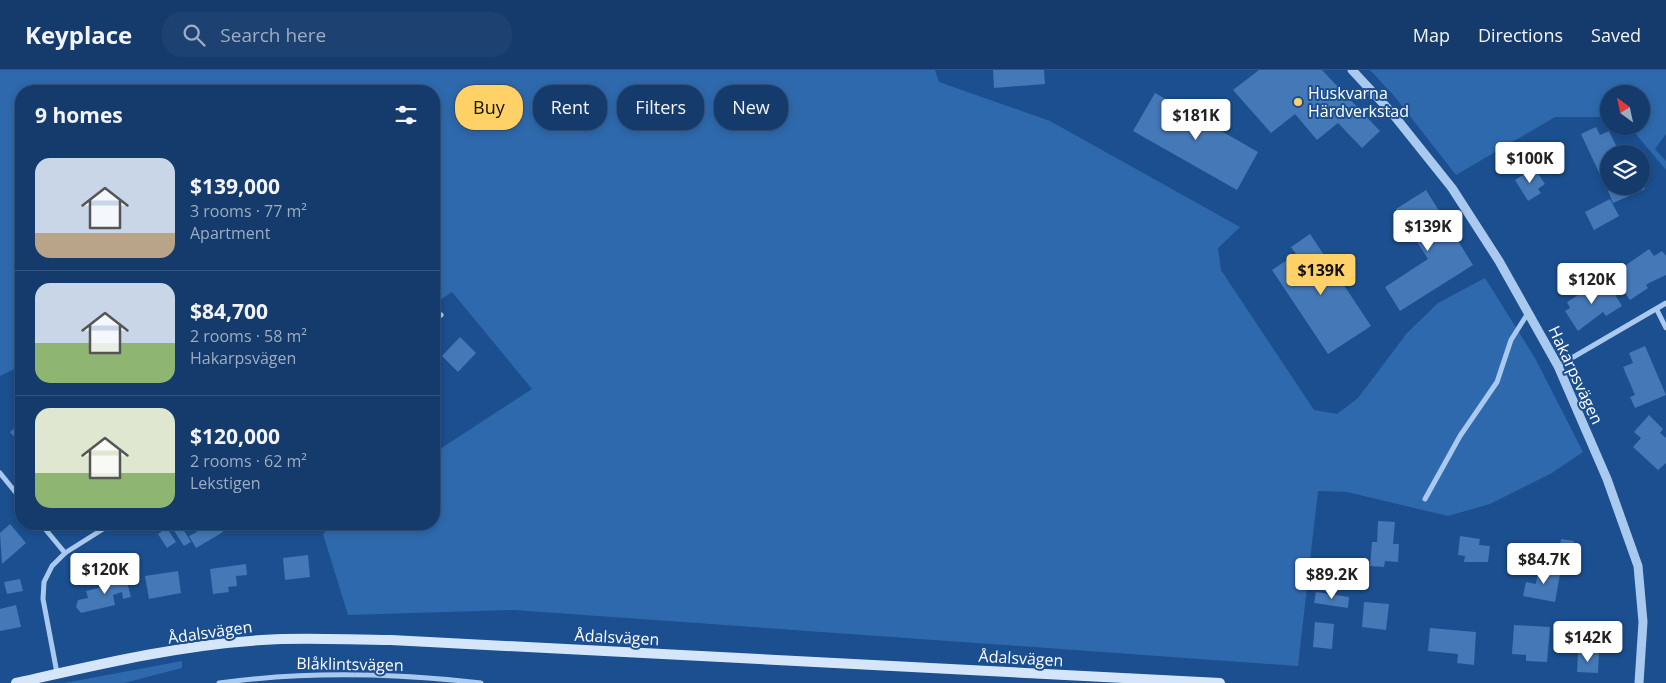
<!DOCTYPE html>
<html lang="en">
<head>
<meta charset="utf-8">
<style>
	body { margin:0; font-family:"Open Sans",sans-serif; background:#1d4271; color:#f1f3f6; height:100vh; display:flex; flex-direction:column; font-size:19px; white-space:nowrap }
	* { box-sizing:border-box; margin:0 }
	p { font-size:16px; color:#9dadc1 }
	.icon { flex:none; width:28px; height:28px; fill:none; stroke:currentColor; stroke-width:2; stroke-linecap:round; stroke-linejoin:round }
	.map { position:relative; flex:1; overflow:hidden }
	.side { position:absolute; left:15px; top:15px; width:425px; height:445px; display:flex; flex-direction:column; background:#143b6b; border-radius:20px; box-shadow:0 2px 8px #0003,0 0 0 1px #33557e }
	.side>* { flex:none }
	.guide { position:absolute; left:455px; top:15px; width:475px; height:45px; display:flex; gap:10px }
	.needle { width:32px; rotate:327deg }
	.tools { position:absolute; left:1600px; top:15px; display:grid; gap:10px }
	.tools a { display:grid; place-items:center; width:50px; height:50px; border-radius:50%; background:#143b6b; box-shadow:0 2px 8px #0003,0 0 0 1px #33557e; font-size:25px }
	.price { position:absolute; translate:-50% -42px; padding:0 11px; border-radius:5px; background:#fff; color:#222; font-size:16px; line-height:32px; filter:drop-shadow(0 1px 2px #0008) }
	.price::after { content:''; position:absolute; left:50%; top:30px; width:15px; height:11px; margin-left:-8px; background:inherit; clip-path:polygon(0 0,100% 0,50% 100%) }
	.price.on { background:#ffd166; color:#111 }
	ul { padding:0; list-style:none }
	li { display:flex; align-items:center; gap:15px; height:125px; padding:0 20px }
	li+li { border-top:1px solid #33557e }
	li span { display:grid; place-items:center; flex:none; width:140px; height:100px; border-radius:15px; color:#555 }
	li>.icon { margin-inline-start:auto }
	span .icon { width:60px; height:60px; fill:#fffc; stroke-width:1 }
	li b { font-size:21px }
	h2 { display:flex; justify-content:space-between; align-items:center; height:60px; padding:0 20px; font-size:21px }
	.tag { padding:0 18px; border-radius:20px; background:#143b6b; box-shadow:0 2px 8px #0003,0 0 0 1px #33557e; font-size:18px; line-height:45px }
	.tag.on { background:#ffd166; color:#111 }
	header { display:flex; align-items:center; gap:30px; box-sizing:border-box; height:70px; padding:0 25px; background:#143b6b; border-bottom:1px solid #33557e }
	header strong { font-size:24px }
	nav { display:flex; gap:28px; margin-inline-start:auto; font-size:18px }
	.search { width:350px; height:45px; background:#1d4271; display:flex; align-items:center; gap:12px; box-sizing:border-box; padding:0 18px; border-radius:20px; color:#9dadc1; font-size:19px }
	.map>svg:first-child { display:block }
</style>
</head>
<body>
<header>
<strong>Keyplace</strong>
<div class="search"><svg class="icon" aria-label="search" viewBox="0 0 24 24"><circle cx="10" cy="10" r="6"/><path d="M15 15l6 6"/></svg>Search here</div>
<nav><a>Map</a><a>Directions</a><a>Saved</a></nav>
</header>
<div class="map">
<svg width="1666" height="613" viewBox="0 0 1666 613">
	<rect width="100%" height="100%" fill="#1b4f8f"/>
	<!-- green -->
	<g fill="#2e69ad">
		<polygon points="0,0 935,0 939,12 1050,51 1240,157 1218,178 1221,200 1314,340 1337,344 1358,328 1407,263 1438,233 1485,208 1535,288 1583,382 1552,403 1490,434 1448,446 1347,422 1318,421 1298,596 514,540 348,545 323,464 333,454 434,454 434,383 532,319 452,222 434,234 434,21 21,21 21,296 0,306"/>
		<polygon points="1370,0 1666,0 1666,64 1655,79 1666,91 1666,100 1629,56 1641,56 1641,24 1609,24 1609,47 1555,47 1456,105 1395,27"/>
		<polygon points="182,591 182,598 124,613 64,613"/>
	</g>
	<!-- building -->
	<g fill="#4478b7">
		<polygon points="993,0 1044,0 1045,14 994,18"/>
		<polygon points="1259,0 1322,0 1380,61 1362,78 1338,53 1317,70 1295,44 1271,63 1233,20"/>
		<polygon points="1155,23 1258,82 1237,120 1133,61"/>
		<polygon points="1596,57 1600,65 1609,61 1620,84 1609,84 1609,108 1603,111 1581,64"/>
		<polygon points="1534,98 1545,114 1538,119 1541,123 1528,131 1515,110"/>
		<polygon points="1641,111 1645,119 1613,133 1608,121 1619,116 1641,116"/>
		<polygon points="1426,120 1473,195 1400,241 1385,217 1428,189 1396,139"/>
		<polygon points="1610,129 1619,146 1594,160 1585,142"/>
		<polygon points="1310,164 1371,256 1328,284 1272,200 1296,184 1291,177"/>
		<polygon points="1649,179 1654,186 1662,181 1666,186 1666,205 1649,213 1646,215 1648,218 1630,230 1616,210 1623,205 1619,200"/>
		<polygon points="1597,213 1601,220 1609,215 1622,236 1606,246 1603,242 1578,261 1565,241 1570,238 1567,232"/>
		<polygon points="460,267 476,283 458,302 442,286"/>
		<polygon points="1645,276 1666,325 1635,338 1630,327 1635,325 1623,297 1633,293 1629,283"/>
		<polygon points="1649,345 1663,359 1660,363 1666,368 1666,393 1658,400 1633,377 1641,368 1634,362"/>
		<polygon points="21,353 21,375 10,362"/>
		<polygon points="1378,451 1395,452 1393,474 1399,474 1398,492 1385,491 1384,497 1370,496 1372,472 1377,472"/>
		<polygon points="10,454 26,473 2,494 0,463"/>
		<polygon points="174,454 180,454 191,472 184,476 171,456"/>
		<polygon points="193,454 218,454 223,462 196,478 189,466 197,462"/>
		<polygon points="167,458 176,472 167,478 158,464"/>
		<polygon points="1460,466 1480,469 1479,475 1490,476 1488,492 1464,492 1465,486 1458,485"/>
		<polygon points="1561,469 1574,471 1572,489 1558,487"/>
		<polygon points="308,485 310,507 285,510 283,488"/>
		<polygon points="246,494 247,505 236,506 237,516 228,517 229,522 213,524 210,499"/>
		<polygon points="1539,495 1561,499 1555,532 1523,526 1526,512 1536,514"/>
		<polygon points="178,501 181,523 149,529 145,506"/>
		<polygon points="125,504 131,527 123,529 122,522 113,525 115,535 81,543 76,537 78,530 88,528 86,521 111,515 109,508"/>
		<polygon points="20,509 23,521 7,524 4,512"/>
		<polygon points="1316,522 1349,527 1348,538 1314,533"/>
		<polygon points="1364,532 1389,534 1386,560 1362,557"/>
		<polygon points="16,535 21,557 0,561 0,539"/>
		<polygon points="1315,552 1334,554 1332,579 1313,577"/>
		<polygon points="1514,555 1550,557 1547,592 1526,591 1526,585 1512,584"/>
		<polygon points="1430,558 1476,562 1474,595 1457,593 1458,584 1428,581"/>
		<polygon points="1578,583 1599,583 1598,603 1577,602"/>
	</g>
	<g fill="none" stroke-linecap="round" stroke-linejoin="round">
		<!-- minor -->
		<g stroke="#a9c9ee" stroke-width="5">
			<polyline points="1657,240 1666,258"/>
			<polyline points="434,250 441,245"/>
			<polyline points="1558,296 1666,233"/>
			<polyline points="0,403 21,429"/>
			<polyline points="1425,429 1460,366 1497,312 1511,270 1528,243"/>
			<polyline points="41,454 65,483"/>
			<polyline points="57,603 43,529 44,512 52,496 65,483 111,454"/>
			<path d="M219,613C306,601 394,603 481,613"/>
		</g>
		<!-- tertiary -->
		<polyline stroke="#a9c9ee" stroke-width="9" points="1352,0 1392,43 1452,118 1499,191 1558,296 1607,409 1638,496 1643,552 1639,613"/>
		<!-- secondary -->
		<path stroke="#d6e6fa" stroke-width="10" d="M16,613C96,595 179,575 262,570C305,567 348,570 391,570L1220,613"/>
	</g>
	<!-- markers -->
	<circle fill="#ffd166" stroke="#1b4f8f" stroke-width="2" cx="1298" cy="32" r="5"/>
	<g text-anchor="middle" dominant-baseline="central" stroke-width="4" stroke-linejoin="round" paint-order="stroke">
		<!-- poi labels -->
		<g font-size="16" fill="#fff" stroke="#1b4f8f" text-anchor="start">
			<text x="1308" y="23">Huskvarna<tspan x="1308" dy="18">Härdverkstad</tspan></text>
		</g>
		<!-- street labels -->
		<g font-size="16" fill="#fff" stroke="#1b4f8f">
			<text transform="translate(1576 305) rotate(65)">Hakarpsvägen</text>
			<text transform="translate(210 562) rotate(-8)">Ådalsvägen</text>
			<text transform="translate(617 567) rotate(3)">Ådalsvägen</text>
			<text transform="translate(1021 588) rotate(3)">Ådalsvägen</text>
			<text transform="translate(350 594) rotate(1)">Blåklintsvägen</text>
		</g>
	</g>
</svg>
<div class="tools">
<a><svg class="needle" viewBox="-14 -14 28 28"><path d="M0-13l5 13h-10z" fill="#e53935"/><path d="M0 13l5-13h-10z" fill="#9dadc1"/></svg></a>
<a><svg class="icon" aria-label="layers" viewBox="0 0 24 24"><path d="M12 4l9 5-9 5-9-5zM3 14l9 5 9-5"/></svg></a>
</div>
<b class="price" style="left:1196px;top:71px">$181K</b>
<b class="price" style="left:1530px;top:114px">$100K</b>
<b class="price" style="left:1428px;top:182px">$139K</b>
<b class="price on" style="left:1321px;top:226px">$139K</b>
<b class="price" style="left:1592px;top:235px">$120K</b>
<b class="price" style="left:1544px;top:515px">$84.7K</b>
<b class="price" style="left:105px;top:525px">$120K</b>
<b class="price" style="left:1332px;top:530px">$89.2K</b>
<b class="price" style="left:1588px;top:593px">$142K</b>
<div class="guide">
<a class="tag on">Buy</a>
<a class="tag">Rent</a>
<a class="tag">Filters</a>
<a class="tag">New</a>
</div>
<section class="side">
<h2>9 homes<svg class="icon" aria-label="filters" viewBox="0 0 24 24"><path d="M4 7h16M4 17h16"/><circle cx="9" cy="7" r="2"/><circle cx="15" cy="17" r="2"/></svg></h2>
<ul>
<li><span style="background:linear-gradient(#c9d6e8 75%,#b9a48a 0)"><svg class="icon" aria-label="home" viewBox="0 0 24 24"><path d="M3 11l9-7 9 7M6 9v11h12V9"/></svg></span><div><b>$139,000</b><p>3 rooms · 77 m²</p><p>Apartment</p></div></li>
<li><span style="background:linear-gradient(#c9d6e8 60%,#8fb573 0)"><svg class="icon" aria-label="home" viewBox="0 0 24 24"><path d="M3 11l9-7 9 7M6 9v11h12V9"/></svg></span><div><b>$84,700</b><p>2 rooms · 58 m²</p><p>Hakarpsvägen</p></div></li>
<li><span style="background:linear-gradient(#dfe7d0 65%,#8fb573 0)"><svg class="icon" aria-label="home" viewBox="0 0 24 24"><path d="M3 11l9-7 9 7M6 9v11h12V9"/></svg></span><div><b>$120,000</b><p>2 rooms · 62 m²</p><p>Lekstigen</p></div></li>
</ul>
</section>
</div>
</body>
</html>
